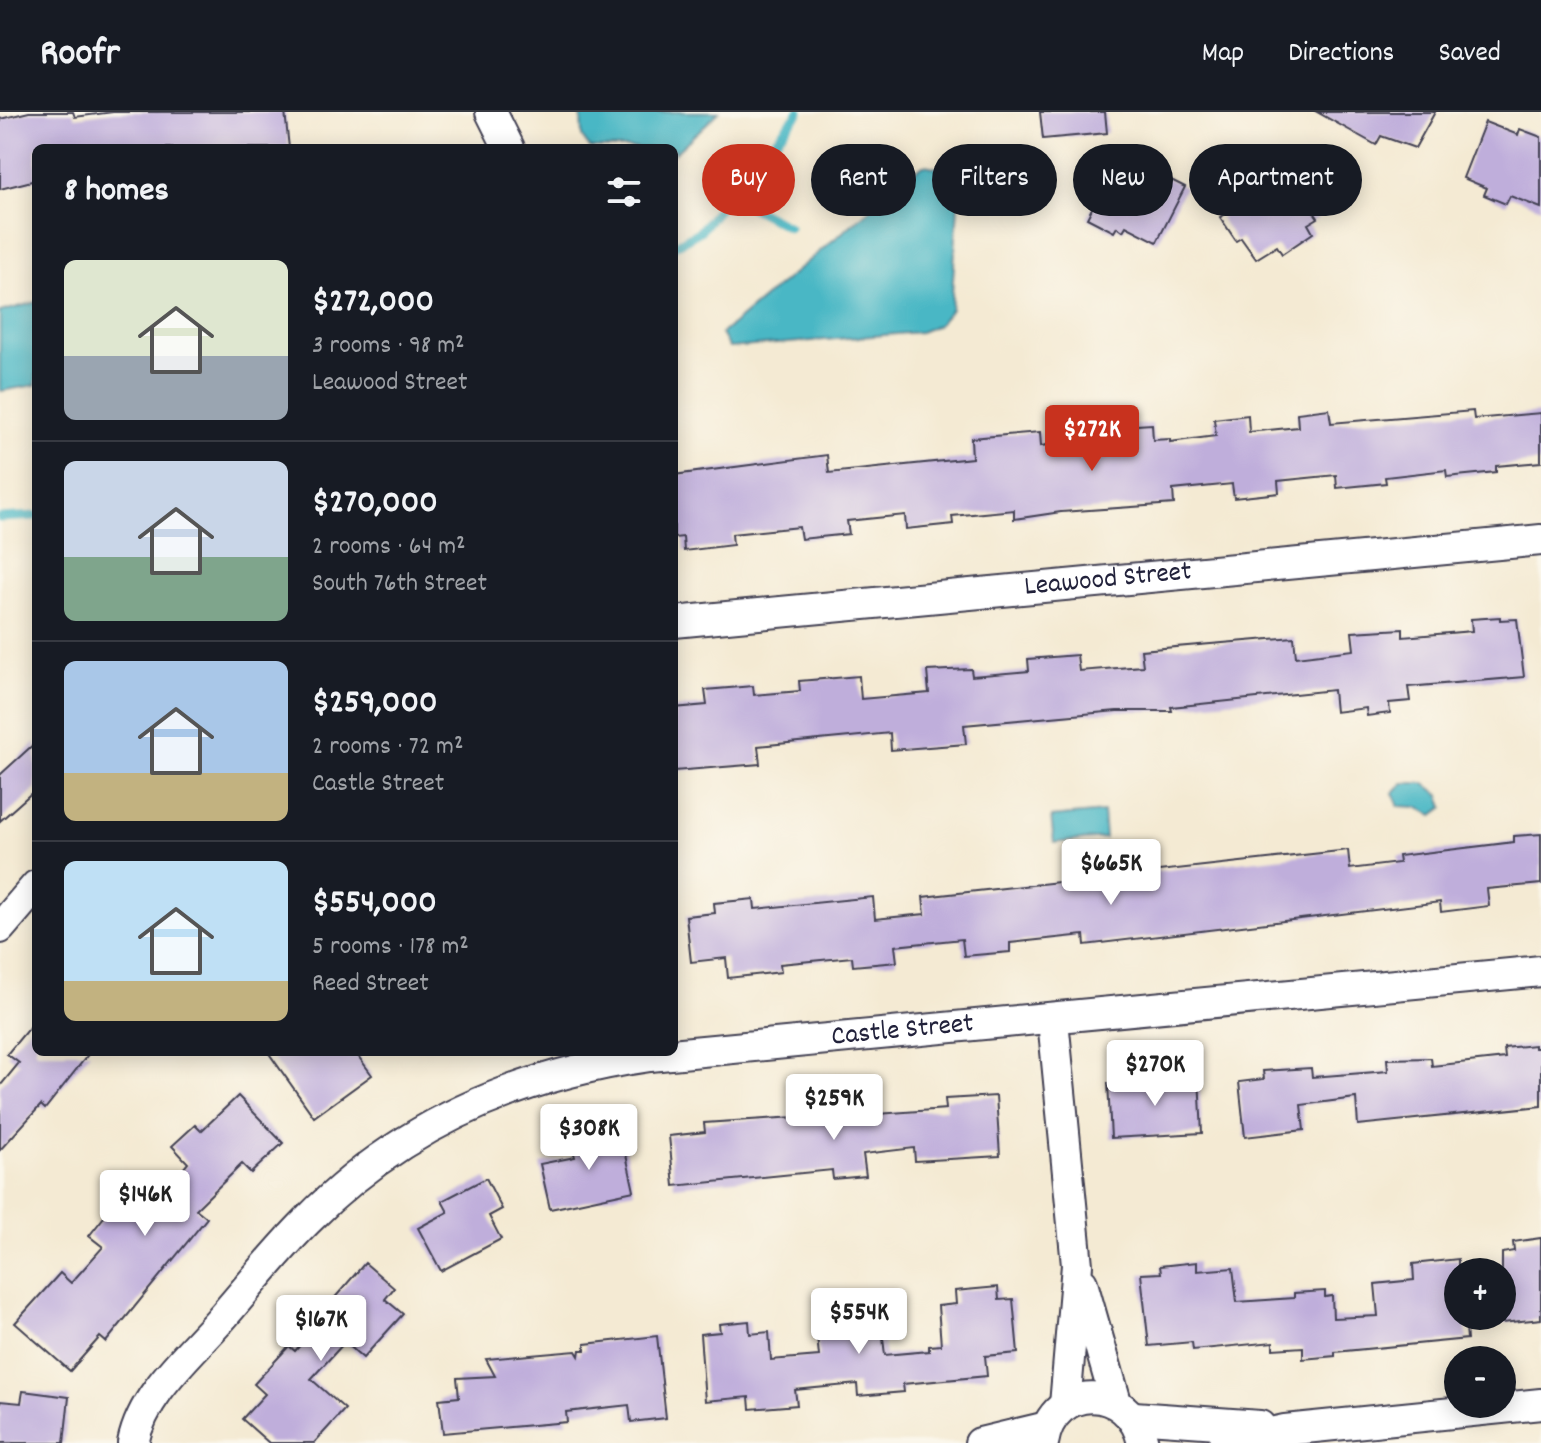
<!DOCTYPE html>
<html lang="en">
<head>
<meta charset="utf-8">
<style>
	body { margin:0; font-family:Dekko,sans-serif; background:#20242c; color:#f1f3f6; height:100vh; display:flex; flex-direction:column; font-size:30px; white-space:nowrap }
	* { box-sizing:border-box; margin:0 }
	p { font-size:26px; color:#9ea1a6 }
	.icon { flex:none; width:44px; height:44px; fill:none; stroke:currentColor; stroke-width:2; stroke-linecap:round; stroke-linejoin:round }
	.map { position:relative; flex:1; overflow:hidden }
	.side { position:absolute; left:32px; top:32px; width:646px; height:912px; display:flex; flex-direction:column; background:#171b24; border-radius:12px; box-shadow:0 4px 20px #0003 }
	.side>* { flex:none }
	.banner { position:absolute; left:702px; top:32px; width:718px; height:72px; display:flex; gap:16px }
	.controls { position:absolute; left:1444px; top:1146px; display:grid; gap:16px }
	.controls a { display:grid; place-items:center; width:72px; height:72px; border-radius:50%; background:#171b24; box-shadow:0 4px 20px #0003; font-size:40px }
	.price { position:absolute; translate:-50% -68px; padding:0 18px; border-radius:8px; background:#fff; color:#222; font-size:26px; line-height:52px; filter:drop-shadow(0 2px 4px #0008) }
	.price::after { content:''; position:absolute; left:50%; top:48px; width:24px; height:18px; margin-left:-12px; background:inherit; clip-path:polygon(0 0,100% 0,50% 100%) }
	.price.current { background:#c8321e; color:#fff }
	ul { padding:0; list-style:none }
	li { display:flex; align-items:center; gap:24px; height:200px; padding:0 32px }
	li+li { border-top:2px solid #363941 }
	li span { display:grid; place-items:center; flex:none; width:224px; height:160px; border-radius:12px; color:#555 }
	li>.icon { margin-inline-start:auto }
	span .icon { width:96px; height:96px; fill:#fffc; stroke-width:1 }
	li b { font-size:34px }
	h2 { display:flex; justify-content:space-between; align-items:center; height:96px; padding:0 32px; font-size:34px }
	.chip { padding:0 28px; border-radius:36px; background:#171b24; box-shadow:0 4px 20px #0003; font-size:28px; line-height:72px }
	.chip.current { background:#c8321e; color:#fff }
	header { display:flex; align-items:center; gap:48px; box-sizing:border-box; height:112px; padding:0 40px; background:#171b24; border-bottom:2px solid #363941 }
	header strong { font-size:38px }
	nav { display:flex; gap:44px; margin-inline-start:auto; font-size:28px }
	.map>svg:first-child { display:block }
</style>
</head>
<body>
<header>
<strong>Roofr</strong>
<nav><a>Map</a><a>Directions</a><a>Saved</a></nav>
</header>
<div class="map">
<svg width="1541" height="1331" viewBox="0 0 1541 1331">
	<rect width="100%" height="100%" fill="#fbf7ec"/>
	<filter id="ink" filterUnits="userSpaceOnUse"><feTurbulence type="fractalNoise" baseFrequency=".0125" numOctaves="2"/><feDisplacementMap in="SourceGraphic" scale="16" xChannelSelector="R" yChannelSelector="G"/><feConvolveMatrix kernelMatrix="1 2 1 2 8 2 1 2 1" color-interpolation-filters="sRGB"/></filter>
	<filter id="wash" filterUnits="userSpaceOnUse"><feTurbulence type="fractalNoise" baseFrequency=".006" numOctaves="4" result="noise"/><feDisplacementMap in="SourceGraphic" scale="32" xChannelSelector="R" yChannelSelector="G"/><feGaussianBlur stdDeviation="1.8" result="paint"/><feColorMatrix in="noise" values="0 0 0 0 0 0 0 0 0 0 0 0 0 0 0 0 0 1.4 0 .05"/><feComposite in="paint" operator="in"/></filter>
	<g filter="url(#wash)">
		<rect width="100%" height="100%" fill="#f4ead3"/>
		<!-- water -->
		<g fill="#4ab7c5" stroke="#366c80" stroke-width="2">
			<polygon points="581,0 719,0 674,42 674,36 590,36 582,25"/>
			<path d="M923,53C943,55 951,61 959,80L951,197L938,213L920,220L729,236L721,222Z"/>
			<polygon points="36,190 36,273 0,279 0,200"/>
			<polygon points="1403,671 1424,671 1440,683 1444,695 1433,703 1417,695 1399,694 1393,681"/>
			<polygon points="1103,700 1105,726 1054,731 1051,705"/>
		</g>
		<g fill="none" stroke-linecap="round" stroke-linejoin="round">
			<!-- stream -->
			<g stroke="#4ab7c5" stroke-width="9">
				<polyline points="729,84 789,115"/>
				<polyline points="674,134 700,119 799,0"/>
				<polyline points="0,406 36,404"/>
			</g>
		</g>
		<g id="blocks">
			<!-- building -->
			<g fill="#bfaedb">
				<polygon points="29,0 73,0 75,5 113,0 285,0 289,36 36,36 36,68 0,77 0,7"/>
				<polygon points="1040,0 1105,0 1107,21 1043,27"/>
				<polygon points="1317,0 1435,0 1415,36 1381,24 1376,33"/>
				<polygon points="1485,10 1518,23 1520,17 1541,25 1541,96 1510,84 1506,92 1484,83 1487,76 1463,66"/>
				<polygon points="1120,42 1185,75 1157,130 1126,114 1123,119 1117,115 1114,120 1087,106"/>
				<polygon points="1287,46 1303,71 1297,75 1318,106 1308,112 1313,121 1282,142 1277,134 1256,147 1241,126 1236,129 1220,105 1252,85 1244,73"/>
				<polygon points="1329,297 1331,311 1473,299 1474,307 1541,301 1541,350 1496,354 1496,360 1447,365 1446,358 1385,365 1386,371 1337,376 1336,363 1278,369 1279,381 1234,386 1232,372 1173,378 1174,392 1061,400 1014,407 1014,398 952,404 953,412 906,417 905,403 847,409 849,422 801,427 799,415 732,422 733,433 684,439 683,425 674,426 674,363 827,343 829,361 972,346 971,326 1040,320 1041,334 1054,332 1055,336 1121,332 1120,314 1152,312 1153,328 1170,327 1170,330 1216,324 1214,307 1248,303 1249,320 1298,315 1297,301"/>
				<polygon points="1500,505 1500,508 1517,507 1524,565 1408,575 1410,589 1389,591 1390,601 1367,604 1366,596 1335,600 1333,578 1191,593 1171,595 1172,599 1117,599 964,613 966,632 891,638 890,621 758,634 760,652 674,659 674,596 707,593 705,578 753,574 754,583 800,579 799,569 859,564 861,587 929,581 927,559 971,557 972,564 1029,559 1028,547 1077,543 1079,559 1143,554 1141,538 1294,525 1296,545 1354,538 1352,520 1403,517 1403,525 1472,519 1471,507"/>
				<polygon points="36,630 36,677 0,709 0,663"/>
				<polygon points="1541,722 1541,772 1487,777 1489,794 1441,800 1440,790 1085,833 1084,823 1010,831 1010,840 964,844 962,827 895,834 897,850 853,854 852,845 780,852 781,860 728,866 726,846 691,850 686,804 715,801 714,791 754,787 755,797 873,785 875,807 925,802 923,785 1348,738 1350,757 1399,751 1398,744 1514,730 1514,724"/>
				<polygon points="36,907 36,940 90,940 45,997 41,993 0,1038 0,974 19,951 7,942"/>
				<polygon points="1534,933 1534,936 1541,936 1541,994 1358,1013 1356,986 1301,993 1304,1018 1245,1025 1239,970 1264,967 1263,959 1311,956 1312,965 1388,959 1387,947 1431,946 1432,954 1505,946 1504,936"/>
				<polygon points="268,940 355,940 372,963 314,1005"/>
				<polygon points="1199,966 1202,1021 1111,1026 1108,971"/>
				<polygon points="238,984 283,1031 251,1061 242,1052 196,1097 207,1106 106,1230 100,1225 70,1259 15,1211 60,1161 71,1171 103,1135 89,1124 119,1086 125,1091 139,1073 158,1088 188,1051 172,1034 195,1013 201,1019"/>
				<polygon points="996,984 1000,1044 915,1049 914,1036 863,1042 866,1064 833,1067 832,1058 674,1074 669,1024 705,1020 704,1011 828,1003 827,998 877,992 878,1002 946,997 945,987"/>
				<polygon points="621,1020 634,1079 550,1097 540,1052 575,1045 571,1030"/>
				<polygon points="486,1066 502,1097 489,1104 501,1127 441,1159 418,1116 448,1100 442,1089"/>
				<polygon points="1541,1126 1541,1207 1502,1211 1502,1141 1514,1139 1513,1130"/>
				<polygon points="1458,1147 1458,1204 1465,1204 1467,1227 1335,1240 1335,1244 1303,1247 1303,1235 1273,1237 1273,1230 1193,1238 1192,1230 1149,1234 1141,1162 1161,1161 1160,1154 1197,1150 1197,1159 1233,1156 1237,1190 1294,1186 1294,1181 1325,1179 1325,1185 1332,1184 1333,1206 1378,1204 1375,1172 1414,1168 1413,1152"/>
				<polygon points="365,1151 394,1176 385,1187 403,1202 363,1246 345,1230 311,1267 345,1297 314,1331 269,1331 242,1307 265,1282 254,1272 289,1234 295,1239 336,1193 331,1190"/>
				<polygon points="998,1175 999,1188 1013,1187 1018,1241 985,1244 987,1264 903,1272 904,1280 858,1284 857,1272 795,1278 797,1293 750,1297 749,1285 705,1289 700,1222 720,1220 719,1212 749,1209 750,1222 769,1220 771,1248 819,1244 817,1224 882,1218 885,1243 929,1239 929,1234 941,1233 938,1194 956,1192 955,1179"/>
				<polygon points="657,1224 666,1306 631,1310 629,1293 566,1300 567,1310 443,1321 439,1287 459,1285 457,1266 495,1264 486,1247 576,1239 579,1244 580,1238 585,1238 585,1232"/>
				<polygon points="23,1279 69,1285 64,1331 0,1331 0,1289 21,1291"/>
			</g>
		</g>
	</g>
	<g filter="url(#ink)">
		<use href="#blocks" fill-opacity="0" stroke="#424052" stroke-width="2"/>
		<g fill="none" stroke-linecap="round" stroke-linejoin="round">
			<!-- minor casing -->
			<g stroke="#424052" stroke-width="34">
				<g id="minor">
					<polyline points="491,0 509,36"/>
					<path id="s1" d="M674,510L1541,428"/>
					<polyline points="0,816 36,774"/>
					<polyline points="1053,908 1077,1153 1065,1293"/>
					<polyline points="1082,1171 1116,1290"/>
					<polyline points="1134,1305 1260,1314"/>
					<path id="s2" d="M133,1331C143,1282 187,1245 219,1209C248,1176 276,1140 307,1109C401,1013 518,963 650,944L1541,859"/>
					<polyline points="980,1331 1047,1315"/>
					<path d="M1043,1331C1053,1269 1130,1271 1143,1331"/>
					<polyline points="1224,1331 1285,1318 1541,1292"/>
				</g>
			</g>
			<!-- minor -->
			<use href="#minor" stroke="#fff" stroke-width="30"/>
		</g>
	</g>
	<g text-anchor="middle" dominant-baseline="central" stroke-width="6" stroke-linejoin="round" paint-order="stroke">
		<!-- street labels -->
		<g font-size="28" fill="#22223b" stroke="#fbf7ec">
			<text stroke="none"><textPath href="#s1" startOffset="436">Leawood Street</textPath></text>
			<text stroke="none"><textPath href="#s2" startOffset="926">Castle Street</textPath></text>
		</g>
	</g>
</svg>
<div class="controls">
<a>+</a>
<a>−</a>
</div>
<b class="price current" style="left:1092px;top:361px">$272K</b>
<b class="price" style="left:1111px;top:795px">$665K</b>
<b class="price" style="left:1155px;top:996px">$270K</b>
<b class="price" style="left:834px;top:1030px">$259K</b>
<b class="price" style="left:589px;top:1060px">$308K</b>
<b class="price" style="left:145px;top:1126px">$146K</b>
<b class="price" style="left:859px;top:1244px">$554K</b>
<b class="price" style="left:321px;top:1251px">$167K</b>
<div class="banner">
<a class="chip current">Buy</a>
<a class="chip">Rent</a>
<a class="chip">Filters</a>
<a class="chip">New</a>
<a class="chip">Apartment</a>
</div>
<section class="side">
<h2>8 homes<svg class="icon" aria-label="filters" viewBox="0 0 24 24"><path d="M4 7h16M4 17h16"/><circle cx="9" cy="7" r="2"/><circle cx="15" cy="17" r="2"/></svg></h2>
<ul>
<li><span style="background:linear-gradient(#dfe7d0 60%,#9aa5b1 0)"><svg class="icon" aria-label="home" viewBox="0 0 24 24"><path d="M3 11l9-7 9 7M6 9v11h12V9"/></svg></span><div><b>$272,000</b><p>3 rooms · 98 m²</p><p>Leawood Street</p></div></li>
<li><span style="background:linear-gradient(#c9d6e8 60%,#7fa58c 0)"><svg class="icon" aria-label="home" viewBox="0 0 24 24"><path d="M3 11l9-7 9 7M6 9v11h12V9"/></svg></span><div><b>$270,000</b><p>2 rooms · 64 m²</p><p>South 76th Street</p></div></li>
<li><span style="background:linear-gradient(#a9c7e8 70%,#c2b280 0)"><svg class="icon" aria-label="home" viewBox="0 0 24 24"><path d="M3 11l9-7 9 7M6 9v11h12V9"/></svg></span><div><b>$259,000</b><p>2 rooms · 72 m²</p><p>Castle Street</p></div></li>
<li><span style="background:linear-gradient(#bfe0f5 75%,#c2b280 0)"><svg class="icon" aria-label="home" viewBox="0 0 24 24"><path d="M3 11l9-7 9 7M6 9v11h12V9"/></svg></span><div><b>$554,000</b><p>5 rooms · 178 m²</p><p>Reed Street</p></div></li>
</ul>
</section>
</div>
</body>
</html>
